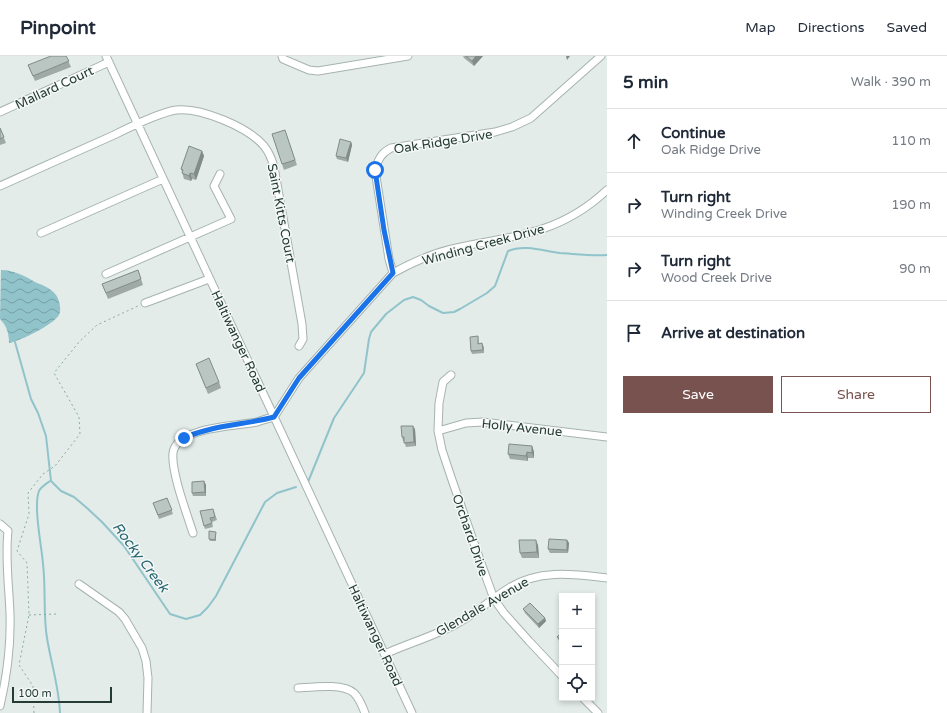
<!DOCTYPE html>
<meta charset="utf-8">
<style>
body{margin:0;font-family:"Varela Round",sans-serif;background:#f2f2f3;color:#1f2937}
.controls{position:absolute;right:12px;bottom:12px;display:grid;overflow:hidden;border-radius:0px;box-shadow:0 2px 6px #0003}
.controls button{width:36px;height:36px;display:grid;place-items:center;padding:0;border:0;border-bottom:1px solid #e0e1e3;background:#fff;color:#1f2937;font:20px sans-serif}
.scale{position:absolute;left:12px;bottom:10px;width:100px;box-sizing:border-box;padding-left:4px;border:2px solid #253b35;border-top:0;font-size:11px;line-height:14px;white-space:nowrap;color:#253b35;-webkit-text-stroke:3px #f4f8f6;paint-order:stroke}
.stop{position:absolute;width:12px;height:12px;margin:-9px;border:3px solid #1a73e8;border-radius:50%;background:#fff}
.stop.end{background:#1a73e8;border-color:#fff;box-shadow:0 1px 4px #0008}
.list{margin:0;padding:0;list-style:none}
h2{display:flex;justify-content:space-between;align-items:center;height:52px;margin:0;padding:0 16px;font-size:17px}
h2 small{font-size:13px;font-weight:400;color:#747a83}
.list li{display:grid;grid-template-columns:26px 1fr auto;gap:12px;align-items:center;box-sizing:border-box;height:64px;padding:0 16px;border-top:1px solid #e0e1e3}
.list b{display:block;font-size:15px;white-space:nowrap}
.list p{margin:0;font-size:13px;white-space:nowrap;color:#747a83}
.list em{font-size:13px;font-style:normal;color:#747a83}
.actions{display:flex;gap:8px;padding:12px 16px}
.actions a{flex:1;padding:9px 0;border:1px solid #78524e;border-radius:0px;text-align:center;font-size:14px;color:#78524e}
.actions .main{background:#78524e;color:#fff}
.icon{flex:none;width:22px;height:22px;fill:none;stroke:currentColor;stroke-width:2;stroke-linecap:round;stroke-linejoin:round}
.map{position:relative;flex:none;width:607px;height:657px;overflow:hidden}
header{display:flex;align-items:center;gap:24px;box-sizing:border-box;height:56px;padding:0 20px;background:#fff;border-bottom:1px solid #e0e1e3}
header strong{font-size:19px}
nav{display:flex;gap:22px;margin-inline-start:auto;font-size:14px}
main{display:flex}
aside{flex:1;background:#fff}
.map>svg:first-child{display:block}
.water{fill:url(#water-waves)}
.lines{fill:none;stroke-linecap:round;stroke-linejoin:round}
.stream{stroke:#91c3cb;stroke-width:2}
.minor-casing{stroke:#a6b3af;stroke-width:9}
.path{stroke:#87aca0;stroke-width:1;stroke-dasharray:2 3;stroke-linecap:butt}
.minor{stroke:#fff;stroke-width:7}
.wall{fill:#9faaa6}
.shaded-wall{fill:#828b87}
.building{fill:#b9c6c1;stroke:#828b87}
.route{stroke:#1a73e8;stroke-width:5}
.labels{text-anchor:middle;stroke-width:3;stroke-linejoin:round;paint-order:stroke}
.street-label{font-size:13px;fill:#253b35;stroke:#f4f8f6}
.water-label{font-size:14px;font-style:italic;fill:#256671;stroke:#f4f8f6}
</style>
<header>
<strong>Pinpoint</strong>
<nav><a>Map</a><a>Directions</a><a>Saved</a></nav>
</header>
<main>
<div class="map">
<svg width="607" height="657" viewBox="0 0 607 657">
<defs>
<pattern id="water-waves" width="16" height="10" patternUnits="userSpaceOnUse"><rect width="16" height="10" fill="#91c3cb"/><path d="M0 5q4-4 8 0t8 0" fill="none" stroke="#76a0a6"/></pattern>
</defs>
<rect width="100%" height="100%" fill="#e3ece8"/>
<path class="water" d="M1 214C13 214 25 220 35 226 42 229 51 232 56 239 59 243 62 254 59 259 53 269 20 285 9 287 9 278 7 270 0 263Z"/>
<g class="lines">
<path class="stream" d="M15 286 31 343 38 357 46 380 51 425
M50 425C46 428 41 431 39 435 33 450 42 492 43 508 46 533 43 558 47 582 51 607 59 631 60 657
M51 425 61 435 74 441 87 452 102 466 124 490 170 558 186 563 200 559 208 551 216 540 265 446 277 437 296 431
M308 426 334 362 364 317 369 283 371 276 386 258 404 244 413 241 421 244 429 250 443 257 454 256 460 253 487 237 495 230 508 195C524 188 544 195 560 197 576 198 592 200 607 199"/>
<g class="minor-casing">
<path id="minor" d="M106 0 412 657
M282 0 283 3 309 14 318 15 408 0
M0 56 109 6
M0 130C38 113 76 96 114 79 130 71 158 57 176 54 200 51 248 71 264 90 269 96 272 104 274 111L302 268 303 283 299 290
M41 177 163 123
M393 217 389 203 375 114C378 104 381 97 391 92L495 76 512 71 531 62 601 0
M106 218 231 163 214 130 220 118
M145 247 209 223
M451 319 443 326 439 347 438 375 442 394 451 421 481 507 494 543 504 557 529 585 562 620
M438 375 466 367 483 366 607 381
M0 468 8 475C5 503 9 530 10 558 11 590 7 620 0 650
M193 477C187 458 171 416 173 397 176 371 237 370 257 366 263 364 269 362 274 361L299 322 393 217C411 207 431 198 452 193 483 185 515 183 545 172 568 164 590 150 607 134
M79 528 119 556 125 563 142 592 146 605 148 622 147 657
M385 598C409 587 435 580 458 567 477 557 491 543 509 532 539 513 573 518 607 522
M298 632C313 631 343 627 354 637 360 643 362 650 365 657
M583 642 598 657"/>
</g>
<path class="path" d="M29 559 56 558
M34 657 33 630 19 609 29 559 27 507 17 495 29 458 28 437 43 418 55 410 80 378 79 361 54 317 79 286 97 269 138 250"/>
<use href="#minor" class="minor"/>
</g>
<path class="wall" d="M66 0 71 11 35 25 28 9Z
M463 0H483L474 10 464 2Z
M0 72 6 87 0 89Z
M285 74 297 109 284 114 272 78Z
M351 86 352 89 348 106 337 103 336 100Z
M202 95 204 100 196 124 192 123 191 125 184 123 181 113Z
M138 214 143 229 108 243 102 228Z
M478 280 479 288 482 287 484 291V297L472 298 471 295Z
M196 308 219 326 221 332 208 338Z
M415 373 416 390 406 391 404 385H403L402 381Z
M532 390 534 396V402H528V405L510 403 508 398Z
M204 425 206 429V440H193L192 437Z
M167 442 173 458 159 463 153 447Z
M213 453 217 464 212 466 213 471 205 473 204 470Z
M216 478V485H210L209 483Z
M567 484 569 487 568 497H550L548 493Z
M538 489 539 502H522L520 497Z
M523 553 545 562 546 565 539 572 525 557Z
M562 576V588L559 585 557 581Z"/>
<path class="shaded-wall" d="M476 0H483L474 10 472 5Z
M566 0H570L567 4Z
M351 86 352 89 348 106 346 102Z
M202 95 204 100 196 124 194 118Z
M190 117 192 123 191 125 189 120Z
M413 370 415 373 416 390 414 386Z
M532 390 534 396V402L532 397Z
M527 396 528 402V405L526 400Z
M204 425 206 429V440L205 436Z
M536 484 538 489 539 502 537 496Z
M567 484 569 487 568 497 567 494Z
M545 562 546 565 539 572 538 568Z"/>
<path class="building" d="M51 0H66L69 5 33 20 28 9Z
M466 0H476L472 5Z
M0 72 4 81 0 83Z
M285 74 295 104 282 108 272 78Z
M340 83 351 86 346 102 336 100Z
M189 90 202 95 194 118 190 117 189 120 182 117 183 114 181 113Z
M138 214 141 223 106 237 102 228Z
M478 280V288L482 287 483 294 471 295 470 281Z
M209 302 219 326 206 332 196 308Z
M401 370H413L414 386 404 387V381H402Z
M509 388 532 390V397L527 396 526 400 508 398Z
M204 425 205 436 192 437V426Z
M167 442 172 454 158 459 153 447Z
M213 453 215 461 210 462 212 467 204 470 200 455Z
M209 475 216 476 215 484 209 483Z
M549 483 567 484V494L548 493Z
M519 484H536L537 496 520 497Z
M530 547 545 562 538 568 523 553Z
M562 576V585L557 581Z"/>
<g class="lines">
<path class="route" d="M184 382C213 369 244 369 274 361L299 322 393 217 384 174 375 114"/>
</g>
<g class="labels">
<g class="street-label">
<text transform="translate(54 31) rotate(-25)" y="5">Mallard Court</text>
<text transform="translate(443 85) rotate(-9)" y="5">Oak Ridge Drive</text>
<text transform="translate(282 157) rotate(79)" y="5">Saint Kitts Court</text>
<text transform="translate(483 188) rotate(-15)" y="5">Winding Creek Drive</text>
<text transform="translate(239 285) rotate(65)" y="5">Haltiwanger Road</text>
<text transform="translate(522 371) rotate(6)" y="5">Holly Avenue</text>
<text transform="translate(471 479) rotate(71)" y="5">Orchard Drive</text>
<text transform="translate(482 550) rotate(-30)" y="5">Glendale Avenue</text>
<text transform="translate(376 579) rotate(65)" y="5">Haltiwanger Road</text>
</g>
<g class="water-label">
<text transform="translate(141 501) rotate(53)" y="5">Rocky Creek</text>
</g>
</g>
</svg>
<div class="controls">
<button>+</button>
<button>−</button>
<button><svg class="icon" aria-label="locate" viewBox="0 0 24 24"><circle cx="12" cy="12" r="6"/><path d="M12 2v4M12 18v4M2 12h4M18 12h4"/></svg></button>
</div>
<div class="scale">100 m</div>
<div class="stop" style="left:375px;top:114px"></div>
<div class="stop end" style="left:184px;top:382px"></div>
</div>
<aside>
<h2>5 min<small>Walk · 390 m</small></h2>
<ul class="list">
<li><svg class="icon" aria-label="ahead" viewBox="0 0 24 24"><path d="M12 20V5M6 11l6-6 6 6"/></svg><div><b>Continue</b><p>Oak Ridge Drive</p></div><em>110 m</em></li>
<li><svg class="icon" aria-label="right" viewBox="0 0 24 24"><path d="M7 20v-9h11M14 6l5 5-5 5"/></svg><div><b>Turn right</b><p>Winding Creek Drive</p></div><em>190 m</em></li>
<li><svg class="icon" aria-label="right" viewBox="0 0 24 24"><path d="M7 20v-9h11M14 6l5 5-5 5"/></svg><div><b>Turn right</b><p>Wood Creek Drive</p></div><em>90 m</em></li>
<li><svg class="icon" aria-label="arrive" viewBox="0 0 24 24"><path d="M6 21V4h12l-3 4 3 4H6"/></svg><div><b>Arrive at destination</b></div></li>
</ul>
<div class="actions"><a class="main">Save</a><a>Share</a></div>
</aside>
</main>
